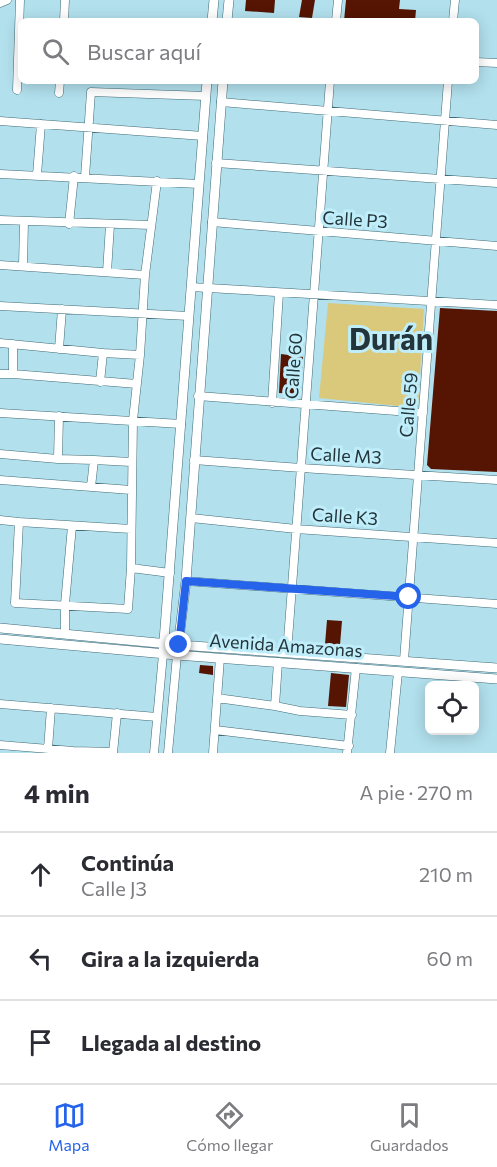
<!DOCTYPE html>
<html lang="es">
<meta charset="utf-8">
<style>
body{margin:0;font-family:Commissioner,sans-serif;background:#f2f2f3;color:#2b2b33}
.controls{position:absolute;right:18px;bottom:18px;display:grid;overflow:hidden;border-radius:9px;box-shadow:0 3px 15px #0003}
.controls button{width:54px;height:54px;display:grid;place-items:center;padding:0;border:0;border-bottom:2px solid #e1e1e2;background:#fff;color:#2b2b33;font:30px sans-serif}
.stop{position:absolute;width:18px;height:18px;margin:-14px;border:4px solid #2563eb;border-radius:50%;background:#fff}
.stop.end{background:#2563eb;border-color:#fff;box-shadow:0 2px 6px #0008}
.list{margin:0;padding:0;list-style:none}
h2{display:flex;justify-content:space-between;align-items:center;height:78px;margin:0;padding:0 24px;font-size:26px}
h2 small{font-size:20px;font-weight:400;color:#7c7c81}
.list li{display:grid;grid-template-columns:39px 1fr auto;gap:18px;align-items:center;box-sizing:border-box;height:84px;padding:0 24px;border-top:2px solid #e1e1e2}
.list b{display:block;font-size:22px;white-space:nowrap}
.list p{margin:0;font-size:20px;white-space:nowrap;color:#7c7c81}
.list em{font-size:20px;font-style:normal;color:#7c7c81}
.icon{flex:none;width:33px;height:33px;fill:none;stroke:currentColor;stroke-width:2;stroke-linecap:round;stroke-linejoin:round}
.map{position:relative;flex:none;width:497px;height:753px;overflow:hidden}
.search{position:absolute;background:#fff;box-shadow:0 3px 15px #0003;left:18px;right:18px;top:18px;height:66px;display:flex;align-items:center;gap:15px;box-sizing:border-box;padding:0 21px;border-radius:9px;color:#7c7c81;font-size:22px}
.sheet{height:330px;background:#fff}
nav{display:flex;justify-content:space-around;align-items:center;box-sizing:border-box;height:84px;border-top:2px solid #e1e1e2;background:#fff;font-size:16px;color:#7c7c81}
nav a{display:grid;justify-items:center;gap:3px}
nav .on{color:#2563eb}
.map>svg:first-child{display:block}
.green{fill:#dac97b}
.building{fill:#551502}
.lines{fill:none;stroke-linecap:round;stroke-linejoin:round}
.minor-casing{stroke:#406b76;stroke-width:9}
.tertiary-casing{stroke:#406b76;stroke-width:10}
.minor{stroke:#fff;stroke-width:8}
.tertiary{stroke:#fff;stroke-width:9}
.route{stroke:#2563eb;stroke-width:8}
.labels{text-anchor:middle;stroke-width:6;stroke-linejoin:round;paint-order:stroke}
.street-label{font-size:18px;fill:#23353a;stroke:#bfedfa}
.town-label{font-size:30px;font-weight:bold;fill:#23353a;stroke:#bfedfa}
</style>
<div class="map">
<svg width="497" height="753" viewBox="0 0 497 753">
<rect width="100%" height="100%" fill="#b2e0ed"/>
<path class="green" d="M328 303 424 309 418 408 319 398Z"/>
<path class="building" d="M246 0H275L274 13 245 11Z
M302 0H315L312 18 299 17Z
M346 0H400L399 9 416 10 415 21H344Z
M440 308 497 311V472L431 469 427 465Z
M281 354 303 357 300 394 279 393Z
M327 620 342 621 340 645 325 644Z
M200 665 213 666V675L199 673Z
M331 673 349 675 346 707 328 706Z"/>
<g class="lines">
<g class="minor-casing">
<path id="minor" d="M0 3 7 0
M64 21 65 0
M336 21 338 0
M453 21 455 0
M476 62 497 63
M17 90 20 0
M59 93 60 81
M221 102 497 125
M0 121 203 136
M216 163 497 183
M0 174 199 184
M37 175 41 124
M85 177 91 92 206 96
M0 220 151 225
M212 222 497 246
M69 224 74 176
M0 265 145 275
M23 266 24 222
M107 272 110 225
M191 287 497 305
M0 306 188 316
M0 343 103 353 100 382
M13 344V374L137 384
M59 349 62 309
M103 353 140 355
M0 374H13
M198 396 423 413
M272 403 279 293
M0 413 181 424
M59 416 58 459 94 460
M0 454 58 459
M194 460 301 468 497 480
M0 480 131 490
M91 487 94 460 131 462
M191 518 296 529 497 543
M0 520 19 522
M131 529 19 522 15 603 128 609 131 568 133 420 140 355 145 275 157 181
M131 568 170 573
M186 581 497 604
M65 634V604L72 526
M287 653 330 81
M404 660 448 81
M217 698 275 706 278 662
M0 704 157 717
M275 706 300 711 352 715
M215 730 349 746
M0 745 73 751 113 752
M48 749 51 708
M113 753 117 713
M154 753 163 654
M168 753 177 655
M213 753 220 658
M347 753 356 668
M390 753 398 672"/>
</g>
<g class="tertiary-casing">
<path id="tertiary" d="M212 21 214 0
M227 21 229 0
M0 628 179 645 497 668
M0 639 177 655 497 679
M163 654 207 81
M177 655 186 581 223 81"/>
</g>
<use href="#minor" class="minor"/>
<use href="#tertiary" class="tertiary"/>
</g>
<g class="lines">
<path class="route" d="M179 645 186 581 409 597"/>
</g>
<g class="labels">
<g class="street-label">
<text transform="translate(355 220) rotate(4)" y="6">Calle P3</text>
<text transform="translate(294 366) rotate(-86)" y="6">Calle 60</text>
<text transform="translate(409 405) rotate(-85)" y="6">Calle 59</text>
<text transform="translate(346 456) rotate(3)" y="6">Calle M3</text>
<text transform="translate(345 517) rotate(4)" y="6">Calle K3</text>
<text transform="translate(286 646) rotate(4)" y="6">Avenida Amazonas</text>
</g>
<g class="town-label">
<text x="391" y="350">Durán</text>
</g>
</g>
</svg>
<div class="controls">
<button><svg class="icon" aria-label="locate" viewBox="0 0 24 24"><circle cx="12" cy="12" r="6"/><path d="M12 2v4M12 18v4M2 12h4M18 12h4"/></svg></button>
</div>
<div class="stop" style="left:409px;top:597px"></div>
<div class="stop end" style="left:179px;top:645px"></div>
<div class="search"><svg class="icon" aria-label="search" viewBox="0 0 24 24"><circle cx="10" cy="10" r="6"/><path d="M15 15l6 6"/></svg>Buscar aquí</div>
</div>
<section class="sheet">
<h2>4 min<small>A pie · 270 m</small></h2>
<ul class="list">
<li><svg class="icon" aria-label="ahead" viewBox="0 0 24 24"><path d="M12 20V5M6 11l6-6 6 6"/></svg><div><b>Continúa</b><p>Calle J3</p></div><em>210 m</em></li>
<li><svg class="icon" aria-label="left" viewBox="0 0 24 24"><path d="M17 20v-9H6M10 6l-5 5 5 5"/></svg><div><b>Gira a la izquierda</b></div><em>60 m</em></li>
<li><svg class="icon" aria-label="arrive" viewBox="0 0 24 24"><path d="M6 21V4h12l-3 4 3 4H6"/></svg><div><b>Llegada al destino</b></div></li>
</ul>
</section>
<nav>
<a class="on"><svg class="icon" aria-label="map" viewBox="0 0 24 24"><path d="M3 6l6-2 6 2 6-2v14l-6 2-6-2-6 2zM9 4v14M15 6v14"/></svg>Mapa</a>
<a><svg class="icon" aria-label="directions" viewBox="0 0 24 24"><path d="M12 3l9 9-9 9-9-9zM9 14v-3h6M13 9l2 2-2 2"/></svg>Cómo llegar</a>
<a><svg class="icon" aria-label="saved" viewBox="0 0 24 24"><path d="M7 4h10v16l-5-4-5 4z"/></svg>Guardados</a>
</nav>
